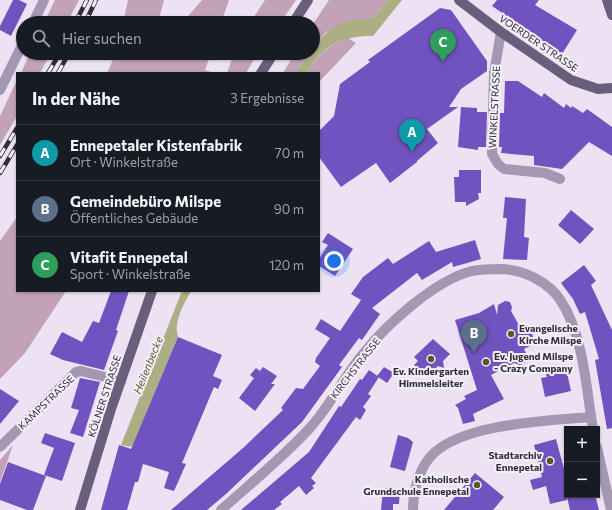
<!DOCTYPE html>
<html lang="de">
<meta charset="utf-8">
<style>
body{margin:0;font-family:Commissioner,sans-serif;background:#242831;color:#f1f3f6}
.controls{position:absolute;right:12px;bottom:12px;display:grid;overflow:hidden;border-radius:0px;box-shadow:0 1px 3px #0004}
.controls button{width:36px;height:36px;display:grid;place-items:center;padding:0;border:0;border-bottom:1px solid #363941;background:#171b24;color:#f1f3f6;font:20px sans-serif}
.you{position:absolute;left:334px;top:261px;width:14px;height:14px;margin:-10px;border:3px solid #fff;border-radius:50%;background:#1a73e8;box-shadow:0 0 0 6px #1a73e833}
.badge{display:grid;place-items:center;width:26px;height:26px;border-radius:50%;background:#d93025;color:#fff;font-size:13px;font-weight:700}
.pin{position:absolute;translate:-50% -33px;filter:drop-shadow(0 1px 2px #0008)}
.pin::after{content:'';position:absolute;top:21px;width:14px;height:12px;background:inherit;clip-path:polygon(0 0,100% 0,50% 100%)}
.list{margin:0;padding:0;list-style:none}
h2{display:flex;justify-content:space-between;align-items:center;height:52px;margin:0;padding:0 16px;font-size:17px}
h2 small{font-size:13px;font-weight:400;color:#9ea1a6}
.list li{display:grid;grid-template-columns:26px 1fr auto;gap:12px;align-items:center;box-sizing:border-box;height:56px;padding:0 16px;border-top:1px solid #363941}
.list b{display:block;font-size:15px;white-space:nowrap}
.list p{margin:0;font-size:13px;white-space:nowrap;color:#9ea1a6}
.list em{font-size:13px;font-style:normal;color:#9ea1a6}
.icon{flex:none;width:22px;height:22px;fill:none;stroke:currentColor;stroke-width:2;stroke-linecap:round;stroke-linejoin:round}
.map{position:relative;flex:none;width:612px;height:510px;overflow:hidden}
.search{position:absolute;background:#171b24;box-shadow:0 1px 3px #0004;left:16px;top:16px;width:304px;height:44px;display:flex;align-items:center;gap:10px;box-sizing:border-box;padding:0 14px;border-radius:22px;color:#9ea1a6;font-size:15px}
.panel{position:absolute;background:#171b24;box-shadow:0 1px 3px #0004;left:16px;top:72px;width:304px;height:220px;border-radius:0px}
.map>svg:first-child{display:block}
.green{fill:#c2a2b6}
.water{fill:#abaf82}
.building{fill:#7153c0}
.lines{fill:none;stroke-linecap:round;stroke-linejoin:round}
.minor{stroke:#a397b1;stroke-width:10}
.major{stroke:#695e7b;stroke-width:10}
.rail-casing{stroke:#312c3a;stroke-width:4.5}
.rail{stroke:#f5effa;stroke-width:3;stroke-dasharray:9;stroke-linecap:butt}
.poi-dot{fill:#545a23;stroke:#f5effa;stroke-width:1.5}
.labels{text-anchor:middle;stroke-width:4;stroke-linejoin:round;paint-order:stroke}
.street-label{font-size:10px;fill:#312c3a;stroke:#f5effa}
.poi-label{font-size:10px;font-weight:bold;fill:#312c3a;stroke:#f5effa;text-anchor:start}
.water-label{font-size:11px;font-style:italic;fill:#545a23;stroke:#f5effa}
</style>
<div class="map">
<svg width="612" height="510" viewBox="0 0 612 510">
<rect width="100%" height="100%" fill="#ece2f3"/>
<path class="green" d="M55 0H79L67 23H44Z
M128 0H164L158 23H123Z
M202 0H229L221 23H182Z
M265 0H296L280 23H250Z
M329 0H388L375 17 352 21 326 32 313 48V24Z
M348 38 356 43 319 82V73H305C317 56 329 45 348 38Z
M30 53H51L40 73H21Z
M116 53H151V57L155 53H211L205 70 214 73H107Z
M234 53H258L246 73H227Z
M295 53H309L295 73H283Z
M17 80V116L0 145V116Z
M17 217V291H66L25 353 0 379V241Z
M13 445 0 482V460Z"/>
<path class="water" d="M388 0H402L373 36C340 36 324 46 305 73H295L309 53H313C313 47 316 44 320 40 334 21 354 20 375 17Z
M182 291H191C184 304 173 322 178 337L133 445 130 447 121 445Z"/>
<path class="building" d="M13 0H19L27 4 11 36 0 30V26Z
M497 0H539L535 5 577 30 562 54 492 6Z
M440 8 451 10 487 61V71L461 89 449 107H458L427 129 438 143 417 161V162L390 183 376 163 341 187 319 157V131L334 116 340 84 370 62 368 60Z
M505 81H518L542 97 544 93 564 108 566 104 571 108 572 106 583 113 587 109 612 127V156L589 142 562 169 534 165V156L501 153 502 147H499L500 113H504Z
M461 107 477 108V112H487L486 147H478V150L458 147Z
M459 170H481V193H478L479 199 466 206V202H455L454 177H459Z
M505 197 526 199 524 237 529 238 527 260 503 259 507 218H503Z
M571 210 594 229 580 244 558 225Z
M328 233 353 249 335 276 319 266V259L328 245 322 242Z
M475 240 481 259 453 267 452 262 422 280 417 273 372 308 380 314 362 340 359 338 339 365 342 367 302 422 226 494 207 510H171L243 448 283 410 281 408 296 388 303 389 320 366 315 362 316 358 330 338 315 329 321 319 340 331 361 300 351 294 363 277 388 258 393 264 429 241 436 252Z
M584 265 596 281 591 285 612 330V428L607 429 595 360 599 359 585 312 580 314 573 299 561 283Z
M111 291H129L116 330 118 331 104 370 63 360 50 354 62 332 82 342 93 321 99 323Z
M505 301 510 302 512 307 511 311 520 327 530 331 533 336 530 346 524 349 527 355 526 362 520 365 514 363 491 375 504 399 473 414 475 421 463 424 458 408 455 405 466 399 464 396 477 390 455 320 479 313 494 304 497 315 498 305Z
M178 337 222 355 213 376 222 380 218 389 214 387 182 463 186 464 174 491 164 488 169 472 143 464 138 482H135L127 510H101L119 445 131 449Z
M433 339 450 354 443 361 444 368 438 366 432 372 429 371 424 375 414 365 418 361 414 357Z
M263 367 277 376 271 384H275L255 411 239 398 254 378 250 375 256 368 260 371Z
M384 367 394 373 387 383 377 376Z
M566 368 571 391 545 397 541 378 547 377 545 372Z
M369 370 379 377 368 394 371 396 363 407 366 410 360 420 356 417 311 478 316 483 312 486 314 488 306 495 299 486 280 502 282 504 274 510H241L309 452 339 406 341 407 360 379 362 380Z
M80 378 100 382 83 437 70 433 79 410 71 408Z
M0 389 19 401 0 424Z
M45 433 75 443 62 481 44 475 54 448 41 443Z
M398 435 408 438 413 442 405 471 390 467Z
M556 439 567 480V495H595L599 510H570L567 497V500L550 504 546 486 533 490 530 480 542 477 534 445Z
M8 462 46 476 33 510H27L0 500V484Z
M475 473 504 497 493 510H444Z
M383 488 400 489 399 504H393V510H381Z"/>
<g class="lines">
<path class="minor" d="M33 23 44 0
M501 32 494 73 492 154 498 164 504 169 545 173 560 179
M0 90 23 43
M0 447 76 372 81 371 121 381
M597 447 611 510
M221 510C250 484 281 459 308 430 329 408 343 378 363 354 386 325 435 280 472 271 482 269 492 269 502 269 524 270 549 282 561 301 584 337 586 388 593 429
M413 510C413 490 420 465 435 452 469 423 548 421 591 417"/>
<path class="major" d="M459 0 501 32 571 80 598 89 612 88
M607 0 612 15
M293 23 308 0
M261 73 274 53
M80 510 111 409 152 291"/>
<g class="rail-casing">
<path id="rail" d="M75 23 87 0
M85 23 96 0
M48 73 60 53
M58 73 69 53
M0 156 17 128
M0 173 17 145"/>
</g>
<use href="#rail" class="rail"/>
</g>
<g class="poi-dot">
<circle cx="511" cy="334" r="4"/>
<circle cx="431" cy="359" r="4"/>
<circle cx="486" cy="362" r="4"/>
<circle cx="550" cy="461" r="4"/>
<circle cx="477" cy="485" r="4"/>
</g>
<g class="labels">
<g class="street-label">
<text transform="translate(539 43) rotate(34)" y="4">VOERDER STRASSE</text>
<text transform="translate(494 107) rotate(-87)" y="4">WINKELSTRASSE</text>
<text transform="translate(355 368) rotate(-52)" y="4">KIRCHSTRASSE</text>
<text transform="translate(104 396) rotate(-72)" y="4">KÖLNER STRASSE</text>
<text transform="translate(46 402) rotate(-44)" y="4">KAMPSTRASSE</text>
</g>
<g class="poi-label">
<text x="519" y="332">Evangelische<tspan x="519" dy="12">Kirche Milspe</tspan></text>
<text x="494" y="360">Ev. Jugend Milspe<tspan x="494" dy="12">- Crazy Company</tspan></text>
<text x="431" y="375" text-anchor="middle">Ev. Kindergarten<tspan x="431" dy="12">Himmelsleiter</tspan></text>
<text x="542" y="459" text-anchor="end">Stadtarchiv<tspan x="542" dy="12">Ennepetal</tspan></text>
<text x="469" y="483" text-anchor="end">Katholische<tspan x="469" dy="12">Grundschule Ennepetal</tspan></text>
</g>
<g class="water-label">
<text transform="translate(148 365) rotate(-68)" y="4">Heilenbecke</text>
</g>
</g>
</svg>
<div class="controls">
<button>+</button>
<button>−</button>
</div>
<div class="you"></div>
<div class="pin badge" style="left:412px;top:152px;background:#0f9aa8">A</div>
<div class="pin badge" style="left:474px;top:353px;background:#5c6f8a">B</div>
<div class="pin badge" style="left:443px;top:62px;background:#2e9e5b">C</div>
<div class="search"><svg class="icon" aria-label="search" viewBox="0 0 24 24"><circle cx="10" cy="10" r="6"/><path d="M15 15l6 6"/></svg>Hier suchen</div>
<section class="panel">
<h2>In der Nähe<small>3 Ergebnisse</small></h2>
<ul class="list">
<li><span class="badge" style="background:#0f9aa8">A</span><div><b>Ennepetaler Kistenfabrik</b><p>Ort · Winkelstraße</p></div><em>70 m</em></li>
<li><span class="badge" style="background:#5c6f8a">B</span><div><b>Gemeindebüro Milspe</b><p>Öffentliches Gebäude</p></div><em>90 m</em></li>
<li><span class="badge" style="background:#2e9e5b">C</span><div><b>Vitafit Ennepetal</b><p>Sport · Winkelstraße</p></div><em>120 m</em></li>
</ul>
</section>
</div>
